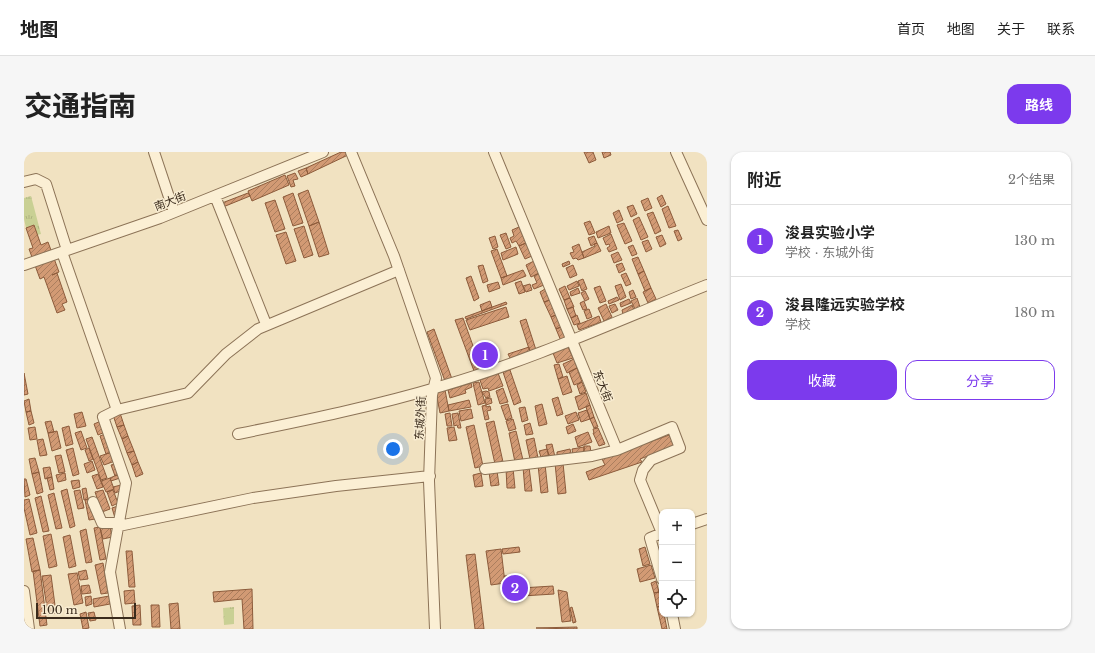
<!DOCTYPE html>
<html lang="zh">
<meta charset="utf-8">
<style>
body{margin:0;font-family:"Libre Baskerville","Noto Sans SC",serif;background:#f6f6f6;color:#222}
.controls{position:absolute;right:12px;bottom:12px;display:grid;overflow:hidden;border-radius:8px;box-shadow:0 1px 3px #0004}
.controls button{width:36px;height:36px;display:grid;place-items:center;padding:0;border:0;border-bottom:1px solid #e0e0e0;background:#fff;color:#222;font:20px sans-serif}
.scale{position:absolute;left:12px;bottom:10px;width:100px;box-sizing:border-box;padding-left:4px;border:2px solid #3a2b1c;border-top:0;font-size:11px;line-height:14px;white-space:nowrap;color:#3a2b1c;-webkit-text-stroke:3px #f8ecd1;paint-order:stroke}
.you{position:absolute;left:369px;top:297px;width:14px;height:14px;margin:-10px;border:3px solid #fff;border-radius:50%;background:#1a73e8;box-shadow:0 0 0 6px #1a73e833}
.badge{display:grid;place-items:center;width:26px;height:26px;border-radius:50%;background:#7c3aed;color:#fff;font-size:13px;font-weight:700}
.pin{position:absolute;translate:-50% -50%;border:2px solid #fff;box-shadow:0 1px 4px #0006}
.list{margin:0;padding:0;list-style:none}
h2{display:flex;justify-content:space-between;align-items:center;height:52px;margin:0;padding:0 16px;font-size:17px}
h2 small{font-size:13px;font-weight:400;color:#767676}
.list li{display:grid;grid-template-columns:26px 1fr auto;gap:12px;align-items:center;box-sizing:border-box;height:72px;padding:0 16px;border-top:1px solid #e0e0e0}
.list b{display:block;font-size:15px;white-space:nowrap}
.list p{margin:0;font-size:13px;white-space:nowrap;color:#767676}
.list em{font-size:13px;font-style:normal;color:#767676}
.actions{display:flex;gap:8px;padding:12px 16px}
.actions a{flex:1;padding:9px 0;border:1px solid #7c3aed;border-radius:12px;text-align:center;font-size:14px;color:#7c3aed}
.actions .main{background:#7c3aed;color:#fff}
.icon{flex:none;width:22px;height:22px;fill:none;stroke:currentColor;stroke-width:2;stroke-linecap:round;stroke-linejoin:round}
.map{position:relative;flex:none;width:683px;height:477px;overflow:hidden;border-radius:12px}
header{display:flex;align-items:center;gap:24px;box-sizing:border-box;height:56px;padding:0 20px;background:#fff;border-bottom:1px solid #e0e0e0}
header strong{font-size:19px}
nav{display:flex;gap:22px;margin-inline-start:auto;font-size:14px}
.intro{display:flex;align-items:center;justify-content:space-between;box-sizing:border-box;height:96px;padding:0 24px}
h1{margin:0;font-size:28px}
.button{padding:10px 18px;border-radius:12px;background:#7c3aed;color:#fff;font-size:14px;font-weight:700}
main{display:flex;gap:24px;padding:0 24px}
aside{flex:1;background:#fff;border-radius:12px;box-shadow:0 1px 3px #0004}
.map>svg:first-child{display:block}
.grass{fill:url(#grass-tufts)}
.building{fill:url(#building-hatch);stroke:#8c5b3b}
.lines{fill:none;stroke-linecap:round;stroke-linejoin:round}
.minor-casing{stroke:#8c7357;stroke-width:12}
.minor{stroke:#fbefd4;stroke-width:10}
.labels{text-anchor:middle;stroke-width:3;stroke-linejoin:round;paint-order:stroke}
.street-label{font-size:11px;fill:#3a2b1c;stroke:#f8ecd1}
</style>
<header>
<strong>地图</strong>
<nav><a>首页</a><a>地图</a><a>关于</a><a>联系</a></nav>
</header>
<div class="intro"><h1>交通指南</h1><a class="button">路线</a></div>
<main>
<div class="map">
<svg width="683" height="477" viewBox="0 0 683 477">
<defs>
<pattern id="grass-tufts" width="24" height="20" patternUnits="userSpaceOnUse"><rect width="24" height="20" fill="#c9d094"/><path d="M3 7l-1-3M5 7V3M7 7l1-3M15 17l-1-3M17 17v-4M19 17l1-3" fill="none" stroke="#adb37f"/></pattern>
<pattern id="building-hatch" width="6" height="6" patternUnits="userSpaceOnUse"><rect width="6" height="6" fill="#d29a74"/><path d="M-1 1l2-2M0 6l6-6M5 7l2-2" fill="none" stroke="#ab7e5e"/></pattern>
</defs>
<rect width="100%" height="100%" fill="#f1e2c1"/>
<path class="grass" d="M7 44 17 82 13 83 10 73 2 76 0 67V46Z
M210 455V472L200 473 199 456Z"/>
<path class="building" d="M317 0H323L324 3 284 22 282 16Z
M560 0H569L572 8 565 11Z
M578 0H586L587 3 580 6Z
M282 16 284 22 277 25 274 19Z
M271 21 274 27 269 28 271 34 267 35 263 24Z
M261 23 265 33 228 49 224 39Z
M284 38 295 70 285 74 274 42Z
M224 41 226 44 199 55 198 51Z
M269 41 279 71 269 74 259 45Z
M638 43 642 52 637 55 633 46Z
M624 46 628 56 621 59 617 49Z
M251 48 261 77 251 80 241 51Z
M609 53 613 62 607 65 603 55Z
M644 54 652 74 645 76 638 57Z
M595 58 599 68 593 71 589 61Z
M629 60 637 79 631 82 623 62Z
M615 65 624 85 617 88 609 68Z
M566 69 571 81 565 83 560 71Z
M295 70 305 102 295 105 285 74Z
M600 71 608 89 601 92 593 73Z
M10 73 17 93 24 90 35 120 28 123 33 121 43 150 38 152 41 158 33 161 20 125 16 127 5 97 9 96 2 76Z
M280 74 289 103 280 106 270 77Z
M585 74 587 81 574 86 572 80Z
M495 75 502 91 495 94 492 89 488 91 486 86 490 84 488 78Z
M654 78 658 87 654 89 650 79Z
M262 80 272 109 262 112 252 83Z
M482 81 487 95 482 97 476 83Z
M587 82 593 97 585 100 583 96 586 94 585 92 582 93 579 86Z
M638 83 642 92 636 95 632 85Z
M471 84 474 95 469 97 465 86Z
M570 84 573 91 567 94 564 86Z
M624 88 628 97 622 100 618 90Z
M502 91 508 104 501 107 495 94Z
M573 91 577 99 560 106 558 100 571 94 570 92Z
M555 92 560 106 554 108 552 106 549 107 546 101 550 100 548 95Z
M609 93 613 102 608 104 604 95Z
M492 95 494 102 479 108 477 101Z
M473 97 483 124 477 126 467 99Z
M594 100 598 108 590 111 587 103Z
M614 105 620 119 614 122 608 107Z
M510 109 515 121 507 125 502 113Z
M545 109 546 112 539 115 538 112Z
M598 111 601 118 595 121 592 113Z
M459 113 464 129 459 131 454 114Z
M549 113 553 123 546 126 542 116Z
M499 118 502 124 479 133 477 126Z
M620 119 627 136 621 139 614 122Z
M515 121 520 133 510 137 508 133 513 131 510 124Z
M602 121 607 132 602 134 597 123Z
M447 124 455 146 450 149 442 126Z
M559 127 563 137 558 139 554 129Z
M497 129 501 140 495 142 491 131Z
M553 129 555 134 545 138 543 134Z
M474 130 476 136 465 140 463 133Z
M506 132 508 138 502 140 499 134Z
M597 132 602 145 596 148 591 134Z
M541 134 546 146 540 148 535 137Z
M576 134 582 149 576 151 570 136Z
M554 136 556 141 547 144 546 140Z
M627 136 632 147 624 151 619 140Z
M521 137 526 148 520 150 516 140Z
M609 138 612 145 607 147 605 140Z
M561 139 565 147 561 149 557 141Z
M593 145 595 148 585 152 584 149Z
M546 146 550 155 543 157 540 148Z
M613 146 616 155 611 157 607 149Z
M605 147 607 151 597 155 596 151Z
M526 148 532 163 527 165 520 150Z
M466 149 468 155 458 159 456 153Z
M560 149 563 157 559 158 556 151Z
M482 150 483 152 442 167 441 165Z
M582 152 588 165 580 169 574 156Z
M591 152 594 158 588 161 585 154Z
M608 153 610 158 599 162 598 158Z
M482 155 485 165 446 178 442 168Z
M549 155 552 164 547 166 543 157Z
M565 157 568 165 563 167 560 159Z
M532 163 537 175 532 177 527 165Z
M553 163 556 171 550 173 547 166Z
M575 164 577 170 555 178 553 173Z
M439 166 457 216 450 219 431 168Z
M502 167 512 198 506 200 496 169Z
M537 175 542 187 537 189 532 177Z
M410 177 428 227 421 229 403 180Z
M505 195 506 200 486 206 484 202Z
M544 195 549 206 533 211 529 201Z
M467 207 469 212 457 216 456 211Z
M550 207 553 216 543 221 539 212Z
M535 212 539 225 534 227 530 213Z
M553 216 558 230 550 233 545 220Z
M486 218 497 250 490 253 479 220Z
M0 221 4 242 0 243Z
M474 221 479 234 465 239 464 236 459 237 456 228Z
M543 224 548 240 539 243 534 227Z
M455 230 461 251 454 253 449 231Z
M558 230 562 240 556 242 553 233Z
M447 231 448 235 441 238 442 241 426 246 424 238Z
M479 236 484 250 476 252 472 239Z
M421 238 425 259 416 261 412 240Z
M462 239 465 240 466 245 462 246 458 240Z
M562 241 566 253 555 258 551 245Z
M534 245 539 262 533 264 528 247Z
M467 246 468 251 462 253 461 247Z
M5 247 7 259 2 260 0 249Z
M445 248 447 255 425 259 424 253Z
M484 252 488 266 482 268 477 254Z
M518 252 523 272 515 274 511 254Z
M462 253V255L466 254 467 258 463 259 465 267 461 268 458 254Z
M566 253 570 265 566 267 562 255Z
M501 255 504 268 498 270 495 256Z
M447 257 449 266 437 269 435 259Z
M563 258 566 267 557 270 554 261Z
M7 259 10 271 5 273 2 260Z
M58 260 62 274 53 276 50 262Z
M552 260 555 268 544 272 541 264Z
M96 261 100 273 93 275 89 263Z
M426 261 428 274H423L421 262Z
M434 261 437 276H434L433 273 430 274 428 262Z
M570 265 574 275 570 276 566 267Z
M489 267 492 277 485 279 482 269Z
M27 269 30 280 24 281 21 270Z
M77 269 81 280 74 283 70 272Z
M470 269 479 310 471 312 462 271Z
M506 271 509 282 502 283 500 273Z
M549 272 552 279 544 282 542 275Z
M100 273 104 284 98 287 93 275Z
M450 273 459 314 451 316 442 275Z
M45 274 49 292 42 294 38 276Z
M11 275 13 287 6 288 4 276Z
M430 275 433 288 425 289 423 276Z
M574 276 581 292 575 294 569 281H570L569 277Z
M33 279 37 296 28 299 24 281Z
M57 279 63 296 57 298 51 281Z
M492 279 499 308 491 310 485 281Z
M564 280 568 290 554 295 551 285Z
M81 282 88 300 82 302 76 284Z
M648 282 652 293 616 307 618 310 565 328 562 320 581 313 578 307Z
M104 284 110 299 103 301 98 287Z
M68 285 83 326 77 328 62 287Z
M510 286 514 306 506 307 502 288Z
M19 287 23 303 16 304 13 288Z
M528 292 531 305 525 306 522 293Z
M560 294H566L567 300 560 301Z
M560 295V301L549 303 548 297Z
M49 296 55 322 49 324 42 298Z
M65 296 69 307 65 309 61 298Z
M523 297 525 303 517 305 515 299Z
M546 297 547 301 533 304V300Z
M110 299 114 310 108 313 103 301Z
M88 300 91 309 80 313 76 304Z
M37 303 41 320 35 321 31 304Z
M11 306 15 320 8 322 5 307Z
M68 309 71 318 63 321 60 312Z
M114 310 119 322 112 325 108 313Z
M531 311H539L542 341 534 342Z
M91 312 95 322 91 324 87 313Z
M521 312 524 340 517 341 514 313Z
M26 315 28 325 21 327 19 316Z
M499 315H505L508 339H501Z
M489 316 491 336H483L482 317Z
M473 319 475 333 467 334 465 320Z
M15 320 19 340 13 342 8 322Z
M41 321 42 328 34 330 32 323Z
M457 321 459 334 451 335 449 323Z
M74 322 79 335 73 337 68 324Z
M95 322 96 326 87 329 86 326Z
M28 325 30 337 26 338 23 326Z
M86 326 90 337 82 340 77 329Z
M0 327H2L6 343 1 345Z
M55 328 56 335 49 337 47 329Z
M97 333 99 338 91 341 89 335Z
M62 336 64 347 60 348 58 337Z
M43 337 51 374 46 376 37 339Z
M56 338 60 356 54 357 50 339Z
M79 338 86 357 78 360 71 340Z
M89 338 94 351 88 354 83 340Z
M30 341 38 376 32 377 24 343Z
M17 344 25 379 19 380 11 346Z
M5 347 13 381 6 383 0 356V348Z
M66 347 71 367 65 368 61 348Z
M94 354 91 366 88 356Z
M86 374 88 385 79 387 76 376Z
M76 375 82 407 76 408 70 376Z
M62 377 68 410 62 411 56 379Z
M27 382 33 414 25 416 19 384Z
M46 383 52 414 45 416 39 385Z
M9 386 16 418 8 420 2 387Z
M495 395 496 400 479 402 478 397Z
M621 395 626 412 619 414 615 397Z
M477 397 481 431 467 433 462 399Z
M102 399H108L111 435H105Z
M451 402 460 477H451L442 403Z
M79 411 84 441 77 442 71 413Z
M627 413 631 426 616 430 613 417Z
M16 418 23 473 16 474 9 419Z
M62 418 64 427 56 428 54 420Z
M53 421 59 451 50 453 44 422Z
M27 423 32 461 24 462 18 424Z
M492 423 493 429 481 431 480 424Z
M632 429 635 440 630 441 627 431Z
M65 433 67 441 58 442 57 434Z
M529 434 530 442 498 444 497 436Z
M228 437 229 477H220L218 447 190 450 189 440Z
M110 438 111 451 101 452 100 439Z
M534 438 543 440 547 469 538 470Z
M635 440 638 454 633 455 630 441Z
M67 444 68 452 62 454 61 445Z
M85 444 86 452 70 455 69 447Z
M154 451 156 477H147L145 452Z
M116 453 117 473H109L108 454Z
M127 453H135L136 475H128Z
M638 454V462H640L643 477H638L633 455Z
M548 455 552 470 549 471 546 456Z
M62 460 65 476 59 477 56 462Z
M70 460 72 468 66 469 64 461Z
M553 475V477L512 476Z"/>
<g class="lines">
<g class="minor-casing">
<path id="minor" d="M130 0 150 60
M327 0 370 104 412 226 408 243 405 329 411 477
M470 0 593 298 648 275 656 296 627 308 619 318 616 328 638 381
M652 0 683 68
M0 30 12 27 22 32 43 98
M191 44 242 172
M38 100 93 258 79 265 102 331 86 420 96 477
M0 113 136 66 299 0
M93 258 164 241 202 202 234 177 375 118
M214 282C283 268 351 254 418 234 508 208 595 168 683 133
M461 317 568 304 593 298
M69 350 78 371H96
M668 372 683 367
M95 374 229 346 312 334 406 324
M638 381 626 386 638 427
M0 439 5 477
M648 462 651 477"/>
</g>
<use href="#minor" class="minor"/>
</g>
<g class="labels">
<g class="street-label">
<text transform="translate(146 49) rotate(-21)" y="4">南大街</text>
<text transform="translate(579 234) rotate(68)" y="4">东大街</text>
<text transform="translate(396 266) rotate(-87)" y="4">东城外街</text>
</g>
</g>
</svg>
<div class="controls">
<button>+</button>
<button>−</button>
<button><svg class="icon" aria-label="locate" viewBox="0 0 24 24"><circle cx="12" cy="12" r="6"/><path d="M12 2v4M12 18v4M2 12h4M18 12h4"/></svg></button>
</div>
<div class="scale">100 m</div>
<div class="you"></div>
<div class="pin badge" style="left:461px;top:203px">1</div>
<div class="pin badge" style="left:491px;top:436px">2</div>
</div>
<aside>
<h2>附近<small>2个结果</small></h2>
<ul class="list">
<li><span class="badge">1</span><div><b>浚县实验小学</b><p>学校 · 东城外街</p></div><em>130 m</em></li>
<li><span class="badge">2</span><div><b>浚县隆远实验学校</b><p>学校</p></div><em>180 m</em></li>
</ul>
<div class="actions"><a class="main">收藏</a><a>分享</a></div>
</aside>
</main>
